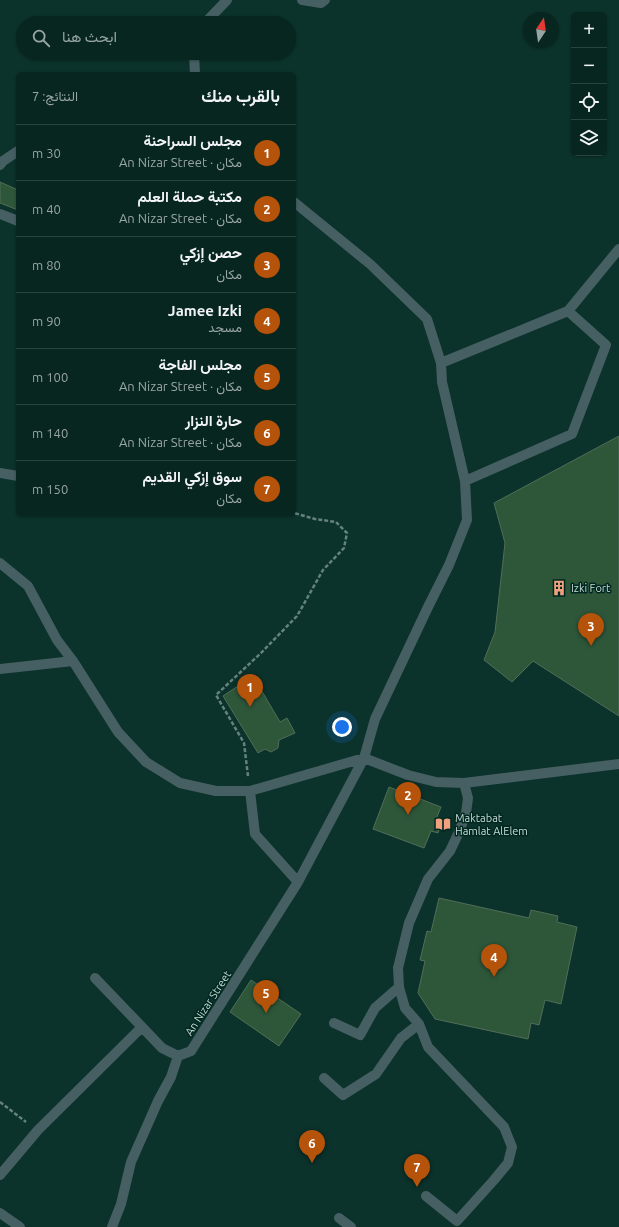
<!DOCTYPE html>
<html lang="ar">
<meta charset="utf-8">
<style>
body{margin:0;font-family:Ubuntu,Vazirmatn,sans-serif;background:#112e29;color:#f1f3f6;direction:rtl}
.controls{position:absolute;right:12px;top:12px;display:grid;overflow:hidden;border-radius:6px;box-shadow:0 1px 3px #0004}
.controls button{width:36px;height:36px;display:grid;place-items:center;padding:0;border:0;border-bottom:1px solid #29433e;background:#082620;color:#f1f3f6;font:20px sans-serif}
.compass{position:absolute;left:523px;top:12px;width:36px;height:36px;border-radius:50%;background:#082620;box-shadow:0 1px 3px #0004;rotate:13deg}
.you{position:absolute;left:342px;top:727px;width:14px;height:14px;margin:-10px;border:3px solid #fff;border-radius:50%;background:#1a73e8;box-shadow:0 0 0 6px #1a73e833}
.badge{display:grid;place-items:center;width:26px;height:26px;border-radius:50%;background:#b45309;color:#fff;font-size:13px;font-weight:700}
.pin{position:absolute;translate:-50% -33px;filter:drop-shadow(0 1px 2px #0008)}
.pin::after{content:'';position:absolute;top:21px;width:14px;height:12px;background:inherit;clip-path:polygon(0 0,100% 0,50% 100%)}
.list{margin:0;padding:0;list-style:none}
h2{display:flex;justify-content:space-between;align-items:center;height:52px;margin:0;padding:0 16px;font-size:17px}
h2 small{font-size:13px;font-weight:400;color:#98a5a5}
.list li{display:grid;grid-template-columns:26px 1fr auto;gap:12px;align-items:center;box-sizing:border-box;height:56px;padding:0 16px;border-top:1px solid #29433e}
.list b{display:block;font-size:15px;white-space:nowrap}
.list p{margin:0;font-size:13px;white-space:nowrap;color:#98a5a5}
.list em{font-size:13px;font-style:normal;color:#98a5a5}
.icon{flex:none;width:22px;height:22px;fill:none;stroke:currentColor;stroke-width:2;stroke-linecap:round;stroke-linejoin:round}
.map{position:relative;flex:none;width:619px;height:1227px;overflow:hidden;direction:ltr}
.search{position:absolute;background:#082620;box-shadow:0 1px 3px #0004;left:16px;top:16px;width:280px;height:44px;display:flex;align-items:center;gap:10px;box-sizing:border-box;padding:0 14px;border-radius:22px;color:#98a5a5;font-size:15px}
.panel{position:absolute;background:#082620;box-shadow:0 1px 3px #0004;left:16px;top:72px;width:280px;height:444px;border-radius:6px;direction:rtl}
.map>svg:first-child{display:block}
.building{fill:#2e573a;stroke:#526d58}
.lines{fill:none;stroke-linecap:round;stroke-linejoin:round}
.path{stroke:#65827c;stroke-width:2.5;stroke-dasharray:4 2;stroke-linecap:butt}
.street{stroke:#465f62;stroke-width:10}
.labels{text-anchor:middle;stroke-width:3;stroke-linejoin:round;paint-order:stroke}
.poi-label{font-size:11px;fill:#c7dbd6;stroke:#002821;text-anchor:start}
.street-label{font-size:11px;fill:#c7dbd6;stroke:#002821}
</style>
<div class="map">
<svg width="619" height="1227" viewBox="0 0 619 1227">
<rect width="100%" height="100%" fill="#0b322b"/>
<path class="building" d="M0 182 18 190V210L0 203Z
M619 436V716L533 661 512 682 484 660 495 632 505 543 494 503Z
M253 676 280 722 287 718 295 733 279 740 278 748 271 752 265 749 258 753 223 696Z
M389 787 441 807 435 822 441 824 438 833 431 831 424 848 373 829Z
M439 898 529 918 531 910 558 916 557 922 577 927 561 1004 545 1000 539 1025 531 1023 528 1039 435 1019 418 993 425 961 420 960 427 931 431 932Z
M251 980 301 1014 279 1046 230 1012Z"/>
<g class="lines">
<path class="path" d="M248 776 244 743 216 695 261 653 297 616 323 570 344 548 347 533 336 522 315 519 294 513
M0 1102 26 1122"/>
<path class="street" d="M302 0 321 3 325 0
M205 23 227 0
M194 53 195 74
M0 165 3 161 18 151
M0 214 18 221
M441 363 568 311
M0 473 18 476
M465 481 572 434 606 345 568 311 619 249
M0 563 28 586 57 640 73 661 118 732 146 762 180 783 216 791H250L364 758 408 775 436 782 464 783 619 764
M0 669 73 661
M250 791 255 834 298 882
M95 978 142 1027
M334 1023 360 1035 375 1008 399 987
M324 1078 343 1095 376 1074 401 1038 419 1024
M0 1175 38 1130 142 1027 162 1048 178 1056 191 1051 298 882 364 758 375 719 428 607 449 565 467 520 465 481 442 382 441 363 427 319 370 264 294 202
M426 1196 457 1221 494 1180 508 1163 512 1147 504 1127 428 1047 419 1024 405 1008 399 987 398 968 409 923 428 879 450 851 459 832 466 813 468 798 464 783
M0 1213 20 1227
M339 1218 351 1227
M112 1227 121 1204 131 1162 158 1101 171 1077 178 1056"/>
</g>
<defs>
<g id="building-bare" transform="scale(1.2)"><path d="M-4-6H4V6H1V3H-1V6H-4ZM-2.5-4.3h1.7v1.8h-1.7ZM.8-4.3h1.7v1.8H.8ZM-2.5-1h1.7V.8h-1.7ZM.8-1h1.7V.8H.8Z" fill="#f1a17d" stroke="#002821" stroke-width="2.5" paint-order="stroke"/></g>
<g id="library-bare" transform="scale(1.2)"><path d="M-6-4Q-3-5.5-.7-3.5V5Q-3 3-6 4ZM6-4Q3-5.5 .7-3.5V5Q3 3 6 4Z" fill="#f1a17d" stroke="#002821" stroke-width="2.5" paint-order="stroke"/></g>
</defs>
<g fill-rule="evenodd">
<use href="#building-bare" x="559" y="588"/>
<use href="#library-bare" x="443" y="824"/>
</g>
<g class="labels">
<g class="poi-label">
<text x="571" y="592">Izki Fort</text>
<text x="455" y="822">Maktabat<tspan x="455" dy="13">Hamlat AlElem</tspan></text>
</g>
<g class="street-label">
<text transform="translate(208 1003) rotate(-57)" y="4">An Nizar Street</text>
</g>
</g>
</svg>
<div class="controls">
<button>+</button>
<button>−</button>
<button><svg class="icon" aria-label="locate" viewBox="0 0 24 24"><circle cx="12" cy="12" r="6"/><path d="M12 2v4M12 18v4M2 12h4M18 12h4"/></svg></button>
<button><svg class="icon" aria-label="layers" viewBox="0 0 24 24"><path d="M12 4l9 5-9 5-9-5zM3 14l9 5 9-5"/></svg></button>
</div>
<svg class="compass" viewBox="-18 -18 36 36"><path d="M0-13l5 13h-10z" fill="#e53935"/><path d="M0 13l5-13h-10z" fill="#98a5a5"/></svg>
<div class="you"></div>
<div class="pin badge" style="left:250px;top:707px">1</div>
<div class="pin badge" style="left:408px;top:815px">2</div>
<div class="pin badge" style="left:591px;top:646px">3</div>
<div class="pin badge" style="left:494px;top:977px">4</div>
<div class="pin badge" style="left:266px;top:1013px">5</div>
<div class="pin badge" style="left:312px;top:1163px">6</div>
<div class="pin badge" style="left:417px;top:1187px">7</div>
<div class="search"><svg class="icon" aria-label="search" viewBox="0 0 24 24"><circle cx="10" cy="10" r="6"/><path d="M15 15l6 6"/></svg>ابحث هنا</div>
<section class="panel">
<h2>بالقرب منك<small>النتائج: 7</small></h2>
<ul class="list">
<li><span class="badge">1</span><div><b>مجلس السراحنة</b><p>مكان · An Nizar Street</p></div><em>30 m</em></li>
<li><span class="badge">2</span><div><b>مكتبة حملة العلم</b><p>مكان · An Nizar Street</p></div><em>40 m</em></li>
<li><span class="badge">3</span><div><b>حصن إزكي</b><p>مكان</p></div><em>80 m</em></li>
<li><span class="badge">4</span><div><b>Jamee Izki</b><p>مسجد</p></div><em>90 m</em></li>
<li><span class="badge">5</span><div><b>مجلس الفاجة</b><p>مكان · An Nizar Street</p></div><em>100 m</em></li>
<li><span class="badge">6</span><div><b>حارة النزار</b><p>مكان · An Nizar Street</p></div><em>140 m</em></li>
<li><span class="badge">7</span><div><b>سوق إزكي القديم</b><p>مكان</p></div><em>150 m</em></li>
</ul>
</section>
</div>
